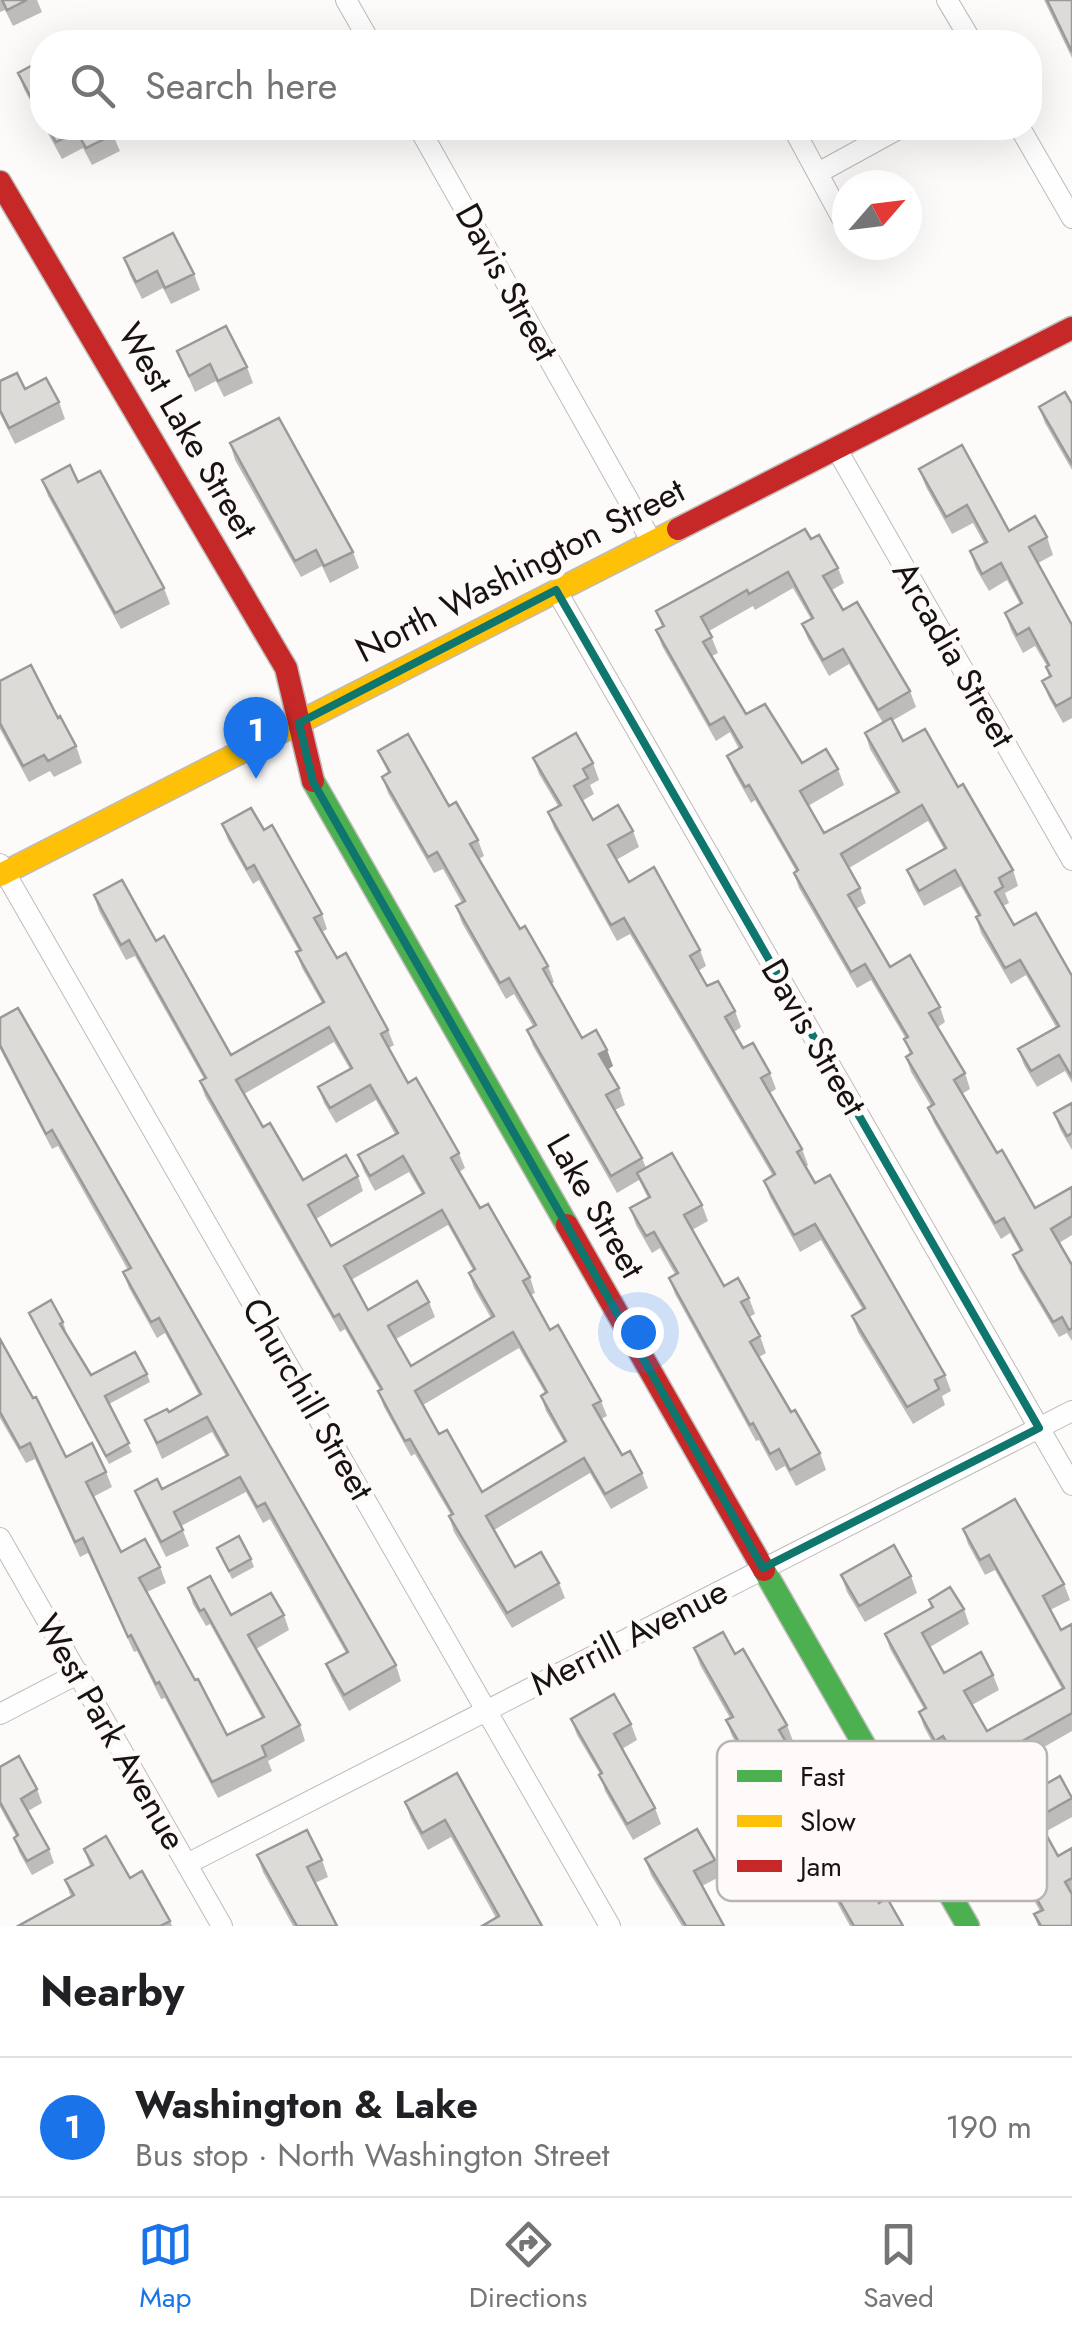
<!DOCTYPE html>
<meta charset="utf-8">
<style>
body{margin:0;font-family:Jost,sans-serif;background:#f2f2f2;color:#202124}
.compass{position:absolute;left:832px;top:170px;width:90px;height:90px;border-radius:50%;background:#fff;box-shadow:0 10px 40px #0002;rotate:62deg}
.you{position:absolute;left:638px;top:1332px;width:35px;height:35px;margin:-25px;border:8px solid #fff;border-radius:50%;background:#1a73e8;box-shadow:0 0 0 15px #1a73e833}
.badge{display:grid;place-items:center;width:65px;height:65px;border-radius:50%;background:#1a73e8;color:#fff;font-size:32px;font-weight:700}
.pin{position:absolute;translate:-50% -82px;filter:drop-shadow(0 2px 5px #0008)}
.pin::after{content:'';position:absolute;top:52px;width:35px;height:30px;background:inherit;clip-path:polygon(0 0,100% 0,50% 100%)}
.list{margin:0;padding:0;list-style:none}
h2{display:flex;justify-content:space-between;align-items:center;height:130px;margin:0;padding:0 40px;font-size:42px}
h2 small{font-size:32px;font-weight:400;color:#757577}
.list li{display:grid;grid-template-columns:65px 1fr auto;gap:30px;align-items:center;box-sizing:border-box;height:140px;padding:0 40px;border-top:2px solid #e0e0e0}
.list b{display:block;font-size:38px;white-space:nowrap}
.list p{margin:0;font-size:32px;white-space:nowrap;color:#757577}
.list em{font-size:32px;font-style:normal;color:#757577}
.icon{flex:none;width:55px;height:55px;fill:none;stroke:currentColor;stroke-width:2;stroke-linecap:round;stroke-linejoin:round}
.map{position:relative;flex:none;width:1072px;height:1926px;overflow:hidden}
.search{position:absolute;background:#fff;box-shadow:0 10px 40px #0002;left:30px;right:30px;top:30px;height:110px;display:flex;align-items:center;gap:25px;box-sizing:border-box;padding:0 35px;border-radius:40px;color:#757577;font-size:38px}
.sheet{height:270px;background:#fff}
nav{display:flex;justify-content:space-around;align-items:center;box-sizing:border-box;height:140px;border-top:2px solid #e0e0e0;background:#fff;font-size:28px;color:#757577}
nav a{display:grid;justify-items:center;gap:5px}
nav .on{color:#1a73e8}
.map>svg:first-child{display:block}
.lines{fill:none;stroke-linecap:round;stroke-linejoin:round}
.street-casing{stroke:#bebbb9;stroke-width:22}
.fast-casing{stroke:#bebbb9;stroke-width:25}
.slow-casing{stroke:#bebbb9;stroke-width:25}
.jam-casing{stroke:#bebbb9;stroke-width:25}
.street{stroke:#fffefe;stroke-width:20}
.fast{stroke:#4caf50;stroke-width:22}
.slow{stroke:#ffc107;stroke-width:22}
.jam{stroke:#c62828;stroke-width:22}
.wall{fill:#bebcba;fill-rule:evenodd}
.shaded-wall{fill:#9b9997}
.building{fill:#dddbd8;stroke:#9b9997;stroke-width:2.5;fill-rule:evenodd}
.marked{fill:none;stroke:#0f766e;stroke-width:8;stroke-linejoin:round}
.labels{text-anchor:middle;stroke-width:10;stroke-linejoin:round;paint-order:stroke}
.street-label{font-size:35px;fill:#171310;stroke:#fdfaf9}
.key{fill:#fdfaf9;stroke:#b8b5b3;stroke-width:2.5}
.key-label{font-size:28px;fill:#171310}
</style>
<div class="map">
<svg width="1072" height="1926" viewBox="0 0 1072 1926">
<rect width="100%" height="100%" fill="#fcfbfa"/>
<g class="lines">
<g class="street-casing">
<path id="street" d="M346 0 370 42
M947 0 972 42
M419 128 652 542
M793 128 844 222
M1020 128 1072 218
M818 173 900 128
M836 448 1072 860
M556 590 1072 1485
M0 864 610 1926
M0 1538 222 1926
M0 1714 79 1673
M187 1864 1072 1411"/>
</g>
<g class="fast-casing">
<path id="fast" d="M313 781 567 1225
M764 1570 968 1926"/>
</g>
<g class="slow-casing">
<path id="slow" d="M0 875 678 529"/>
</g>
<g class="jam-casing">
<path id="jam" d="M0 182 286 668 313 781
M678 529 1072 328
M567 1225 764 1570"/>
</g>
<use href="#street" class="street"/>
<use href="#fast" class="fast"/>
<use href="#slow" class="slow"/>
<use href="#jam" class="jam"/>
</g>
<path class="wall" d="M0 0H37L42 12 13 26 5 10 0 12Z
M1044 0H1072V58Z
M42 60V123L24 89 18 73Z
M45 128H110L120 151 92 165 83 148 62 159Z
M124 258 194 274 200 290 171 304 163 288 142 299 130 275Z
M177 351 247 367 253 383 224 397 216 381 195 392Z
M0 381 59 402 65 419 15 444 0 414Z
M1072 404V470L1045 423 1039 407Z
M230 443 353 552 359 568 330 583 322 566 301 577 235 460Z
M919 469 1009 531 1047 537 1053 555 1038 563 1072 624V718L1063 723 1049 698 1042 681 1049 677 1046 667 1047 666 1035 646 1023 653 1011 630 1005 613 1020 604 1007 580 989 591 976 569 970 551 984 543 973 523 952 534 926 487Z
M42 480 78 482 164 588 170 604 121 629 48 496Z
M811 539 838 568 844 583 832 590 843 610 910 691 916 707 892 721 903 741 958 787 1013 870 1018 886 1005 893 1009 903 1003 906 1014 925 1072 976V1083L1065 1071 1037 1087 1024 1065 1018 1049 1056 1027 1026 975 1011 984 981 933 976 917 978 916 961 886 924 906 913 886 907 870 944 849 928 821 849 868 860 888 866 903 856 909 890 967 940 1007 945 1022 938 1027 965 1073 970 1089 962 1094 997 1153 1035 1208 1072 1187V1235L1059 1243 1072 1265V1341L1067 1333 1059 1337 1019 1270 1013 1255 1020 1251 1010 1233 1001 1239 934 1123 928 1108 931 1106 911 1072 906 1057 910 1054 904 1039H906L871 980 857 988 799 888 794 873 796 871 755 800 751 803 733 771 727 756 739 749 730 732 716 741 662 646 656 630 662 627 656 611ZM793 588 811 619 802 624 808 639 829 676 849 664 883 723 865 733 870 749 896 793 824 833 808 806 844 785 838 769 802 763 746 714 712 656 718 653 709 631 753 606 755 610Z
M0 681 58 718 76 746 82 763 54 777 50 771 29 782 0 729Z
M378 751 449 806 478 840 484 856 479 859 520 929 548 966 554 982 551 984 582 1038 607 1050 613 1066 608 1069 619 1088 625 1105 615 1110 642 1158 646 1168 702 1205 708 1221 692 1230 724 1286 749 1298 755 1314 749 1317 760 1336 766 1353 759 1357 791 1412 820 1453 826 1470 796 1486 785 1466 776 1471 759 1440 756 1441 675 1294 669 1278 675 1274 660 1248 652 1253 636 1225 630 1208 648 1198 639 1180 617 1193 533 1046 527 1030 533 1026 514 994 506 999 462 923 456 906 462 903 443 869 434 873 388 793 382 777 388 773Z
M533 758 593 763 599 780 590 785 594 794 582 801 593 820 633 831 639 847 616 860 629 882 700 950 706 966 698 971 707 986 735 1011 741 1027 734 1032 743 1048 770 1073 776 1089 770 1093 802 1149 808 1165 806 1167 815 1183 945 1375 951 1391 942 1396 945 1405 913 1424 858 1332 852 1316 863 1310 821 1240 800 1252 770 1197 764 1181 773 1176 630 934 617 941 554 828 548 812 558 806 539 774Z
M222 824 264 830 322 914 327 929 322 932 337 958 388 1030 394 1045 389 1048 408 1083 459 1153 465 1168 459 1172 480 1208 530 1277 535 1293 531 1295 550 1330 601 1401 607 1416 601 1419 622 1455 642 1473 648 1488 611 1509 590 1473 494 1530 515 1567 559 1583 565 1598 512 1628 454 1532 449 1516 451 1515 415 1454 411 1456 384 1407 378 1391 380 1390 345 1329 340 1332 205 1096 200 1081 204 1079 135 956 126 960 99 911 94 895 156 941 231 1055 322 1003 302 968 296 952 299 951 259 880 253 884 228 840ZM334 1042 350 1069 318 1087 324 1103 336 1123 376 1100 395 1134 358 1155 364 1171 375 1191 409 1172 422 1194 331 1246 316 1219 363 1191 358 1176 303 1180 263 1127 244 1094ZM448 1225 473 1270 469 1273 474 1288 491 1318 411 1366 396 1339 435 1317 429 1302 368 1310 351 1280ZM519 1348 545 1393 541 1396 546 1411 564 1442 482 1492 439 1434 423 1405Z
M0 1018 396 1665 401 1681 349 1711 332 1680 326 1664 346 1653 270 1519 263 1523 246 1492 181 1526 189 1546 166 1557 141 1507 135 1491 162 1489 226 1456 212 1432 162 1459 145 1420 169 1412 199 1395 165 1333 157 1338 129 1288 123 1272 128 1270 58 1146 52 1149 0 1049Z
M1072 1103V1150L1060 1129 1054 1113Z
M29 1313 63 1322 66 1331 65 1332 91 1375 147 1374 150 1382 109 1404 132 1452 109 1464Z
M0 1339 66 1457 106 1472 112 1487 93 1497 121 1552 160 1567 166 1583 147 1592 195 1680 227 1735 262 1718 210 1624 206 1626 193 1604 188 1588 231 1615H284L289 1630 256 1649 300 1725 305 1741 268 1761 272 1771 218 1798 165 1698 161 1699 137 1651 134 1652 88 1553 80 1557 35 1459 26 1463 0 1418Z
M963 1529 1064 1584 1070 1600 1050 1610 1061 1630 1072 1624V1731L1002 1771 1018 1800 1072 1798V1817L1045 1832 1058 1856 1072 1848V1926H1038L1034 1914 1040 1911 1020 1876 1012 1881 969 1806 964 1790 969 1787 949 1751 940 1756 924 1727 919 1712 924 1709 890 1649 885 1634 931 1608 929 1600 964 1609 969 1624 930 1647 944 1673 993 1675 999 1690 972 1705 987 1731 1062 1689 995 1570 985 1575 968 1544Z
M217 1548 251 1559 254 1567 232 1579Z
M841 1575 911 1576 917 1593 865 1622 847 1592Z
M694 1648 735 1654 787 1725 793 1741 787 1744 808 1780 859 1849 865 1866 860 1869 879 1903 903 1926H850L833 1895 826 1899 804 1861 798 1844 802 1843 760 1771 754 1775 732 1736 726 1720 730 1718 700 1665Z
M571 1719 631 1724 637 1740 622 1749 655 1808 661 1824 633 1840 605 1791 600 1774 577 1735Z
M0 1767 37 1789 42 1803 28 1811 49 1849 54 1863 32 1875 19 1852 14 1838 16 1836 0 1807Z
M457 1773 542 1926 496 1918 451 1837 428 1850 411 1819 405 1802Z
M84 1849 130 1878 170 1921 172 1926H18L71 1897 65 1880 90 1866Z
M257 1855 322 1860 328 1877 315 1883 337 1926H293L263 1872Z
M645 1859 715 1860 721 1876 702 1886 724 1926H682L651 1875Z"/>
<path class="shaded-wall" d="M607 1050 613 1066 605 1071 599 1054Z"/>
<path class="building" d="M2 0H27L7 10Z
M1047 0H1072V52Z
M42 60V118L18 73Z
M48 128H110L114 134 86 148 77 132 56 142Z
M173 233 194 274 165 288 157 271 136 282 124 258Z
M226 326 247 367 218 381 210 364 189 376 177 351Z
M17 373 25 389 46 378 59 402 9 428 0 410V381Z
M1065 392 1072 404V464L1039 407Z
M279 418 353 552 324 566 316 550 295 561 230 443Z
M962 445 1009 531 1035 516 1047 537 1029 547 1072 625V697L1056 706 1042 681 1051 676 1046 667 1049 665 1029 628 1017 635 1005 613 1022 603 1001 563 982 574 970 551 987 542 967 505 946 517 919 469Z
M70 465 78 482 100 471 164 588 115 613 42 480Z
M805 529 811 539 819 535 838 568 823 576 843 610 857 602 910 691 878 710 843 649 823 660 802 624 813 618 788 572 749 594 747 590 701 617 712 637 703 642 746 714 765 704 802 763 826 749 838 769 800 791 824 833 899 792 865 733 891 718 903 741 925 729 958 787 963 784 1013 870 999 878 1003 887 995 892 1014 925 1036 913 1072 976V1077L1059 1055 1031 1071 1018 1049 1059 1026 1020 960 1005 968 976 917 980 915 955 870 919 891 907 870 946 848 922 805 841 854 860 888 848 895 890 967 910 955 940 1007 929 1013 965 1073 954 1080 997 1153 1002 1150 1035 1208 1072 1187V1216L1051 1229 1072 1265V1328L1069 1330 1062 1317 1053 1322 1013 1255 1022 1250 1004 1218 995 1223 928 1108 934 1104 906 1057 912 1053 904 1039 908 1037 865 964 851 972 794 873 798 870 749 785 745 787 727 756 742 747 724 717 710 725 656 630 664 626 656 611Z
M31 665 58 718 60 716 76 746 48 761 44 755 23 766 0 723V681Z
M576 733 593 763 583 769 588 778 574 786 593 820 618 805 633 831 608 845 629 882 654 867 700 950 690 956 707 986 718 981 735 1011 725 1017 743 1048 753 1043 770 1073 761 1078 802 1149 797 1152 815 1183 830 1175 945 1375 935 1380 939 1389 907 1407 852 1316 865 1308 815 1224 794 1235 764 1181 775 1174 624 918 611 925 548 812 561 805 533 758Z
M408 734 449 806 456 802 478 840 470 844 520 929 525 926 548 966 543 969 582 1038 596 1030 607 1050 599 1054 619 1088 606 1095 642 1158 611 1176 527 1030 536 1025 509 978 500 983 456 906 465 901 437 852 428 857 382 777 390 772 378 751Z
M251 808 264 830 272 825 322 914 314 918 337 958 346 953 388 1030 381 1034 408 1083 416 1078 459 1153 451 1158 480 1208 488 1204 530 1277 523 1281 550 1330 558 1325 601 1401 593 1405 622 1455 630 1451 642 1473 605 1494 584 1458 486 1516 515 1567 541 1552 559 1583 507 1613 449 1516 453 1514 410 1439 405 1441 378 1391 382 1389 339 1314 334 1317 200 1081 206 1078 129 940 121 945 94 895 122 880 156 941 164 936 231 1055 324 1002 296 952 301 950 254 865 247 869 222 824ZM329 1027 352 1068 318 1087 330 1108 370 1085 398 1133 358 1155 370 1176 403 1156 424 1193 331 1246 308 1205 358 1176 346 1155 303 1180 270 1123 263 1127 236 1080ZM442 1210 475 1269 469 1273 494 1316 411 1366 388 1326 429 1302 417 1281 368 1310 344 1266ZM513 1332 547 1392 541 1396 566 1441 482 1492 447 1430 439 1434 415 1391Z
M18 1008 396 1665 344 1695 326 1664 348 1652 265 1503 257 1507 240 1477 174 1512 183 1530 161 1542 135 1491 157 1479 162 1489 228 1455 207 1417 157 1443 145 1420 167 1409 169 1412 201 1394 159 1318 151 1322 123 1272 131 1268 52 1130 46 1134 0 1045V1018Z
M1072 1103V1133L1067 1136 1054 1113Z
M672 1153 702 1205 684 1215 724 1286 738 1278 749 1298 741 1302 760 1336 750 1342 791 1412 795 1410 820 1453 790 1470 779 1449 770 1454 753 1423 750 1425 669 1278 678 1273 654 1232 646 1236 630 1208 650 1197 637 1173Z
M51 1300 63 1322 60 1324 91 1375 135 1352 147 1374 105 1396 129 1443 106 1456 29 1313Z
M0 1339 33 1398 36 1397 66 1457 92 1443 106 1472 86 1482 121 1552 145 1539 160 1567 139 1578 195 1680 198 1679 227 1735 264 1717 204 1609 200 1611 188 1588 210 1576 231 1615 271 1593 284 1615 248 1635 300 1725 262 1746 266 1756 212 1782 159 1682 156 1684 131 1635 128 1637 83 1538 75 1542 30 1443 20 1448 0 1412Z
M1015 1499 1064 1584 1043 1596 1061 1630 1072 1624V1713L994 1757 1018 1800 1060 1776 1072 1798 1037 1818 1058 1856 1072 1848V1878L1065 1882 1072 1894V1926H1041L1034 1914 1043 1910 1015 1861 1006 1866 964 1790 972 1786 943 1736 935 1741 919 1712 926 1708 885 1634 933 1607 929 1600 950 1587 964 1609 922 1633 944 1673 981 1652 993 1675 964 1691 987 1731 1064 1688 989 1555 980 1560 963 1529Z
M239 1536 251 1559 229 1571 217 1548Z
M894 1545 911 1576 859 1606 841 1575Z
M723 1632 735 1654 743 1649 787 1725 779 1730 808 1780 816 1775 843 1820 859 1849 851 1854 879 1903 887 1898 903 1926H854L827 1879 820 1883 798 1844 804 1841 755 1755 748 1758 726 1720 733 1717 694 1648Z
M614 1694 631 1724 614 1734 655 1808 627 1824 599 1775 602 1773 571 1719Z
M19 1756 37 1789 21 1799 49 1849 27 1861 14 1838 18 1835 0 1802V1767Z
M457 1773 542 1926H482L499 1916 445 1820 422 1833 405 1802Z
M697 1829 715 1860 694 1871 724 1926H686L645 1859Z
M307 1830 322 1860 307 1867 337 1926H297L257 1855Z
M106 1836 130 1878 142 1871 170 1921 160 1926H18L74 1895 65 1880 93 1865 84 1849Z"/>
<path class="marked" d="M556 590 1039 1428 763 1568 313 782 299 723Z"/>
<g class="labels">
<g class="street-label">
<text transform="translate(507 282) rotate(61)" y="12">Davis Street</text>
<text transform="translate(188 431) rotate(60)" y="12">West Lake Street</text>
<text transform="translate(520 570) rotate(-27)" y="12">North Washington Street</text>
<text transform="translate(954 654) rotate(60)" y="12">Arcadia Street</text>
<text transform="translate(814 1037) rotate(60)" y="12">Davis Street</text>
<text transform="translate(596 1206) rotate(60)" y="12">Lake Street</text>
<text transform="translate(308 1399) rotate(60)" y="12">Churchill Street</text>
<text transform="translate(629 1637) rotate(-27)" y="12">Merrill Avenue</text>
<text transform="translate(111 1732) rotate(60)" y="12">West Park Avenue</text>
</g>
</g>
<rect x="717" y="1741" width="330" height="160" rx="15" class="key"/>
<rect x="737" y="1770" width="45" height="12" fill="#4caf50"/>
<rect x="737" y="1815" width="45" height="12" fill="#ffc107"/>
<rect x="737" y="1860" width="45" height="12" fill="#c62828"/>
<g class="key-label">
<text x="800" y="1786">Fast</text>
<text x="800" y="1831">Slow</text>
<text x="800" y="1876">Jam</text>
</g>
</svg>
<svg class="compass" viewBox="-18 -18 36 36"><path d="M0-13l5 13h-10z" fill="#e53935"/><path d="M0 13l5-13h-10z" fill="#757577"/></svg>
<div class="you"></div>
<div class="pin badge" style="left:256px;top:779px">1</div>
<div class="search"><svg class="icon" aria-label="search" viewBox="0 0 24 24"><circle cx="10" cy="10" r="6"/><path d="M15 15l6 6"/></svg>Search here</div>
</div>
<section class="sheet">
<h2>Nearby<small></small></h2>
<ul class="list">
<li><span class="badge">1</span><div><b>Washington &amp; Lake</b><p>Bus stop · North Washington Street</p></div><em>190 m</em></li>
</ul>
</section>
<nav>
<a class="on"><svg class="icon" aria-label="map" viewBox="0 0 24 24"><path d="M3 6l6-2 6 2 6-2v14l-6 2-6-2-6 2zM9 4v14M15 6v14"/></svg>Map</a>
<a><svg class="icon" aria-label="directions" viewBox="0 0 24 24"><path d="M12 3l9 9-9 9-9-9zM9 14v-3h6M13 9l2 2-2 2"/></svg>Directions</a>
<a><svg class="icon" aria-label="saved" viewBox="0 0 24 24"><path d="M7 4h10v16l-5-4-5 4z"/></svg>Saved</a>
</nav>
